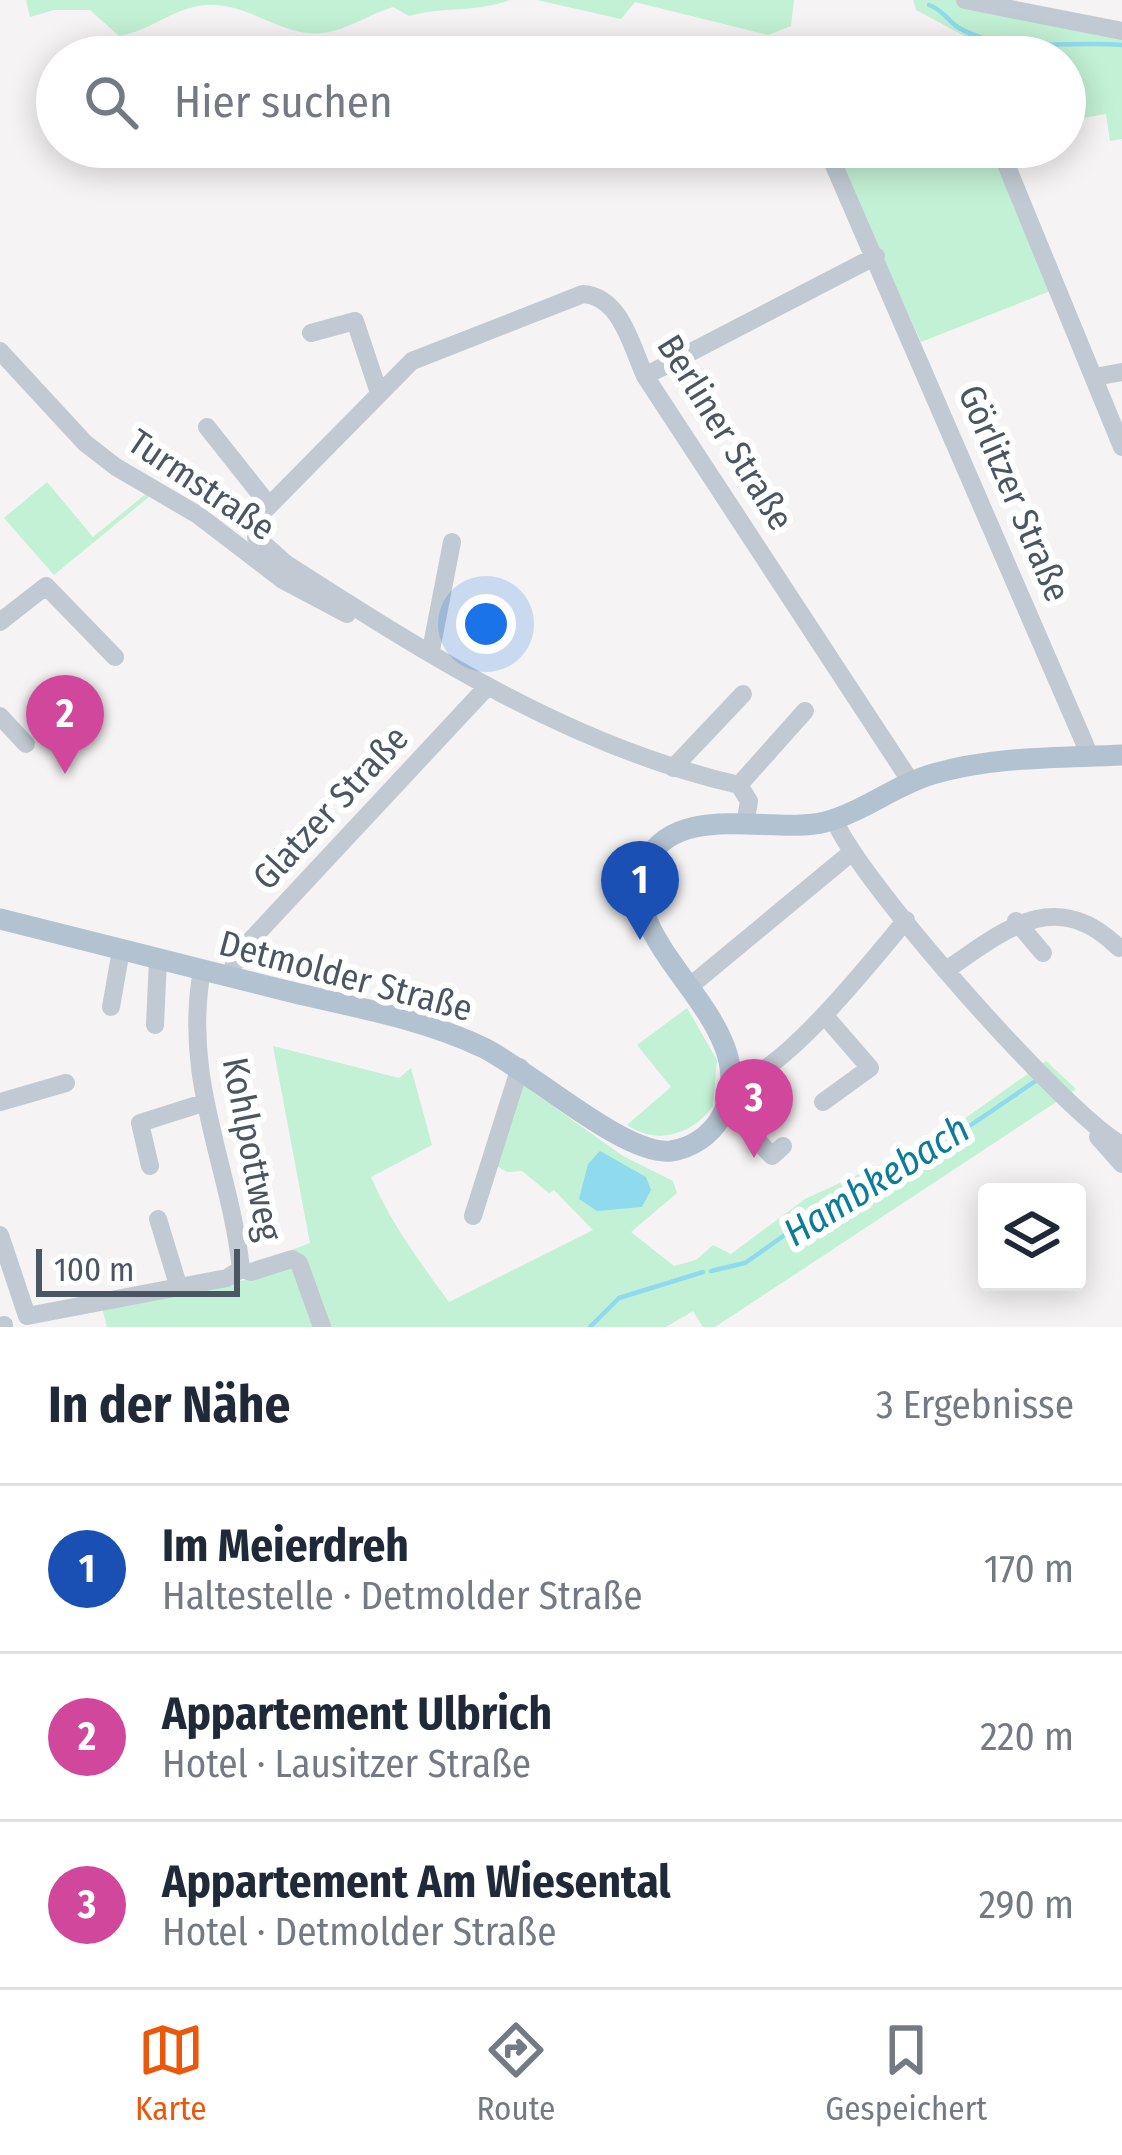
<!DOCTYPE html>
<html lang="de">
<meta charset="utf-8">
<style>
body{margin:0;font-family:"Fira Sans Condensed",sans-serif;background:#f6f6f7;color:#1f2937}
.controls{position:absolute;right:36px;bottom:36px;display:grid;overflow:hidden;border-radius:12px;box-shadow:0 6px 30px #0003}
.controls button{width:108px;height:108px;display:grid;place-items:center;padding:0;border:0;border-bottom:3px solid #e0e1e3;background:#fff;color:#1f2937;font:60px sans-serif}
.scale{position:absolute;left:36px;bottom:30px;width:204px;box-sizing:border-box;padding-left:12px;border:6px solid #4a5661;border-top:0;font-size:33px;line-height:42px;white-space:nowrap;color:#4a5661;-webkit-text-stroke:9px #fff;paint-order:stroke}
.you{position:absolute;left:486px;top:624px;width:42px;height:42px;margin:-30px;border:9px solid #fff;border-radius:50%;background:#1a73e8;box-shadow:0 0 0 18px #1a73e833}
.badge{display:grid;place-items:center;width:78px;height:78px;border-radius:50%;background:#ea580c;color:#fff;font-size:39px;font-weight:700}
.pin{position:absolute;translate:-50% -99px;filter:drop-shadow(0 3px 6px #0008)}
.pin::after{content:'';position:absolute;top:63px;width:42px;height:36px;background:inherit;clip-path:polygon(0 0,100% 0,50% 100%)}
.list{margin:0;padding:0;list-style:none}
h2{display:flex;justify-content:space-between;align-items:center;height:156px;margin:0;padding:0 48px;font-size:51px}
h2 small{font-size:39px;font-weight:400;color:#747a83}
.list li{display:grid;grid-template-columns:78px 1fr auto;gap:36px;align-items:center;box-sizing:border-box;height:168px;padding:0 48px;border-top:3px solid #e0e1e3}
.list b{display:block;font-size:45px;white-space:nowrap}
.list p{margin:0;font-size:39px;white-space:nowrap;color:#747a83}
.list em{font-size:39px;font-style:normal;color:#747a83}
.icon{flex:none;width:66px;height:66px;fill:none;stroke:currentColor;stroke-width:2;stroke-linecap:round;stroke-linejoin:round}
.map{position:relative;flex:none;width:1122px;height:1327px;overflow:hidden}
.search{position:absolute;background:#fff;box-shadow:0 6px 30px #0003;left:36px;right:36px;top:36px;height:132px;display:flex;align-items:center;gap:30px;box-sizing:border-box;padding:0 42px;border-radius:66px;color:#747a83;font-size:45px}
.sheet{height:660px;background:#fff}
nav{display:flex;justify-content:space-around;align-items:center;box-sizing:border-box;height:168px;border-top:3px solid #e0e1e3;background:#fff;font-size:33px;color:#747a83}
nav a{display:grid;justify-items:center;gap:6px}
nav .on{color:#ea580c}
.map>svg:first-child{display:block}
.green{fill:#c3f1d5}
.water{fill:#90daee}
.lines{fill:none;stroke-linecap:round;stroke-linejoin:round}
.stream{stroke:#90daee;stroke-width:4.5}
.minor{stroke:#c1cad2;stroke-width:18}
.major{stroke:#b3c2d1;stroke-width:21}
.labels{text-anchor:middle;stroke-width:12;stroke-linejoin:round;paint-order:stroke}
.street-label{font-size:36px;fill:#4a5661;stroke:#fff}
.water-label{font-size:39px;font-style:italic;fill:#0c7c9b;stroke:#fff}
</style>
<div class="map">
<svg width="1122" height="1327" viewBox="0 0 1122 1327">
<rect width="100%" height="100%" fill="#f5f3f3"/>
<path class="green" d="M26 0H510C474 13 445 6 409 16L393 7C370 14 347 30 323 33 282 38 249 2 206 5 172 8 151 31 119 36L90 10H54L30 17Z
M537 0H794L791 26 768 35 635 2 621 19Z
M913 0H960L1122 29V139L1110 141 1106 114 1065 121V57H952L972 40 916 10Z
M833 147H996L1053 290 921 342Z
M47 482 93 537 147 493 150 496 54 575 4 518Z
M687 1008 717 1060 713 1106C693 1134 657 1146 627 1125L671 1087 637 1045Z
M273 1046 399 1078 411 1068 432 1145 371 1177C390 1222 419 1261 449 1302L593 1230 554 1190 549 1193 522 1171 507 1172 493 1164 523 1085 623 1156 673 1181 677 1193 631 1232 674 1266 696 1260 713 1245 731 1254 805 1199 936 1139 1046 1061 1076 1089 715 1327H703L693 1311 666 1327H107L102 1307 251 1279 248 1267 310 1243Z"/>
<path class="water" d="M600 1151 646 1177 651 1190 642 1207 597 1211 579 1199 588 1164Z"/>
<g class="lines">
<path class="stream" d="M929 5C943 10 947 20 959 28 1005 55 1071 40 1122 45
M711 1271 745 1263 815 1214 940 1146 1037 1080
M590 1327 619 1298 703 1272"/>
<path class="minor" d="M965 0 1122 31
M826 147 1090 756
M999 147 1122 447
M311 333 355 321 379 393
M0 351 85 443 116 467 198 515 283 580 347 614
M645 376 876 256
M1094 377 1122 372
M207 427 268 504
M0 622 46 586 115 657
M431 650 452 542
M0 716 26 744
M673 768 743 694
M739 785 805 711
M834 819C858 880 1065 1114 1122 1145
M745 825 749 801 739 785C572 747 428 655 285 563L256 537 259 516 412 361 583 294C621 297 631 345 645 376L911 782
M1016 921 1043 953
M948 969C1005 929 1057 886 1119 948
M202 970C182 1081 230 1165 241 1269
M230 977 237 955 487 687
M689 987 852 852
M111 1007 121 950
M155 1025 158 959
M732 1083C779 1080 874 958 906 920
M0 1102 66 1083
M823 1102 870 1068 825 1016
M726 1107 772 1156 783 1146
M1098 1137 1122 1164
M150 1166 140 1123 203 1103
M473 1216 520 1067
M158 1219 179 1288
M0 1235 27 1316 227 1278 241 1269
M241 1269 251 1272 292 1259 299 1263 322 1327
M0 1326 4 1325"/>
<path class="major" d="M0 919C97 943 194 968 291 992 354 1007 423 1019 482 1047 530 1070 624 1156 671 1151 692 1148 711 1135 721 1117 773 1023 605 944 647 861 677 801 774 835 825 822 863 812 895 785 933 774 995 756 1058 758 1122 755"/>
</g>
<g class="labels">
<g class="street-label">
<text transform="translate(726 432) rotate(58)" y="13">Berliner Straße</text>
<text transform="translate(202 484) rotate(34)" y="13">Turmstraße</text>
<text transform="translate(1015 493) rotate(67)" y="13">Görlitzer Straße</text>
<text transform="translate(330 807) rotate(-47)" y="13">Glatzer Straße</text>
<text transform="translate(346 975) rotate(15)" y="13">Detmolder Straße</text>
<text transform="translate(253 1149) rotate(79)" y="13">Kohlpottweg</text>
</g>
<g class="water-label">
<text transform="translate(876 1180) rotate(-32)" y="14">Hambkebach</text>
</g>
</g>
</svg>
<div class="controls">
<button><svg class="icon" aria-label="layers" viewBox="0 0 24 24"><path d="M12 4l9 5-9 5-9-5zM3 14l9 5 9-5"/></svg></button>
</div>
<div class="scale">100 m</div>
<div class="you"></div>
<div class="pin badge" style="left:640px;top:940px;background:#1a4fb4">1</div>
<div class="pin badge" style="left:65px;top:774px;background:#d1479c">2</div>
<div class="pin badge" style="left:754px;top:1158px;background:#d1479c">3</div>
<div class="search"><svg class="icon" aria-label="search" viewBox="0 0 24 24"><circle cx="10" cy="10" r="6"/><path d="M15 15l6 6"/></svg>Hier suchen</div>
</div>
<section class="sheet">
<h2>In der Nähe<small>3 Ergebnisse</small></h2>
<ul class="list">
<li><span class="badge" style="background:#1a4fb4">1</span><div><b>Im Meierdreh</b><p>Haltestelle · Detmolder Straße</p></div><em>170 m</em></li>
<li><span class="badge" style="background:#d1479c">2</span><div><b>Appartement Ulbrich</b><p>Hotel · Lausitzer Straße</p></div><em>220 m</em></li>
<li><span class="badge" style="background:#d1479c">3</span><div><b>Appartement Am Wiesental</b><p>Hotel · Detmolder Straße</p></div><em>290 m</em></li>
</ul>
</section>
<nav>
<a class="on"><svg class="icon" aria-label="map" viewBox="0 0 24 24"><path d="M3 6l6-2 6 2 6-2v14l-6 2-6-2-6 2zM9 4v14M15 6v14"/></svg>Karte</a>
<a><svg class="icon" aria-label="directions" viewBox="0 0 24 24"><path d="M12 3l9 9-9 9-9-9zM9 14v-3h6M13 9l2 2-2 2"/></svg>Route</a>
<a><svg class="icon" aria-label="saved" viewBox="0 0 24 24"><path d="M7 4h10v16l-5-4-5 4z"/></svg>Gespeichert</a>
</nav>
